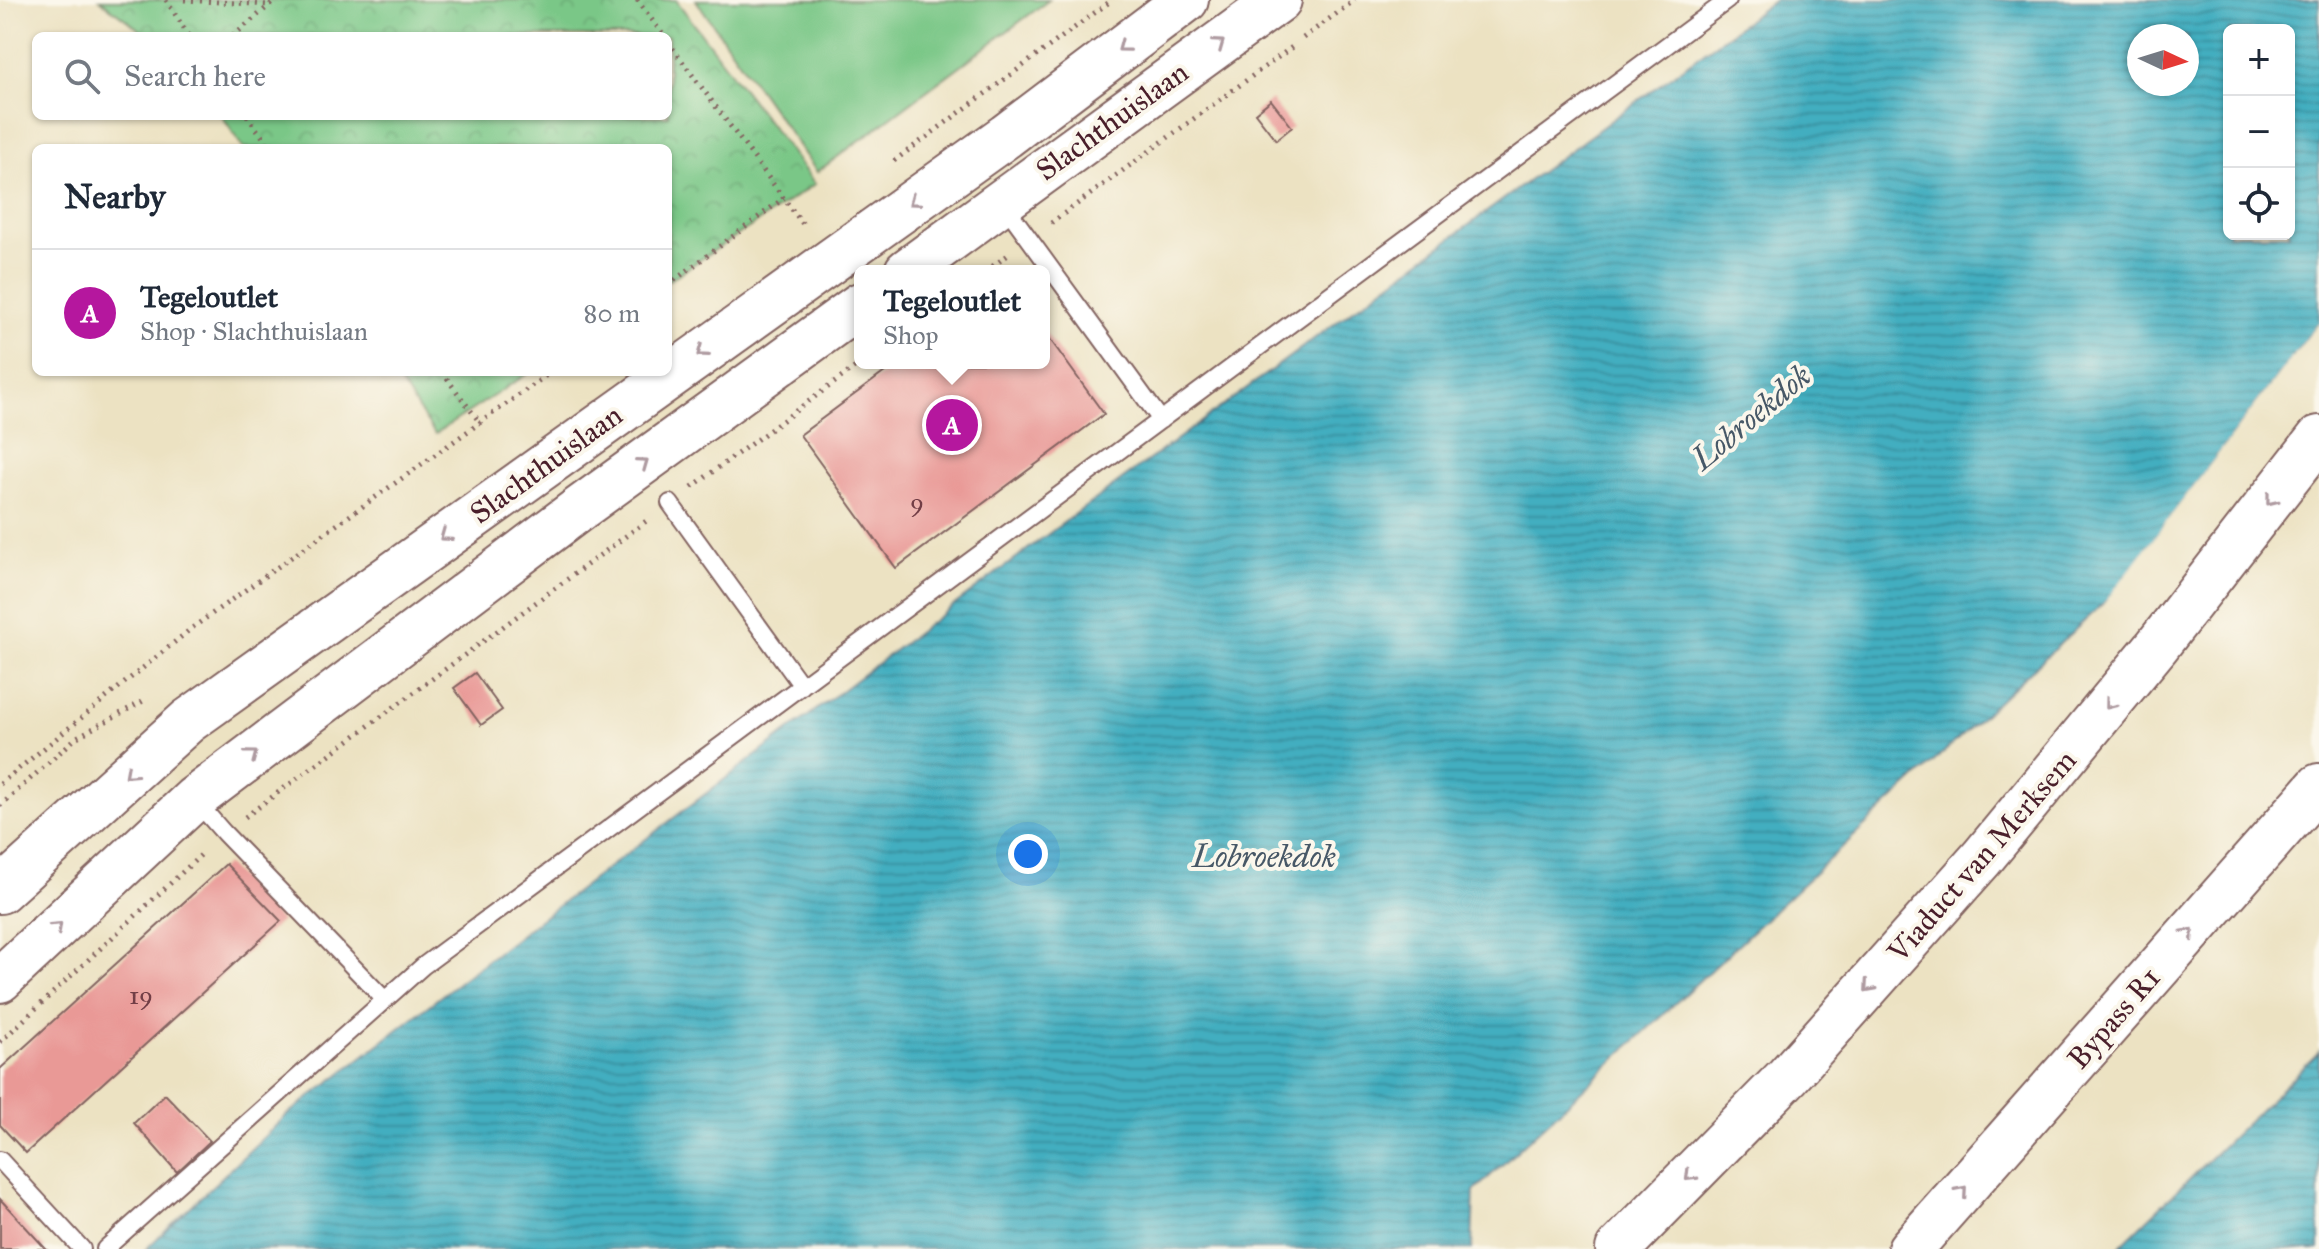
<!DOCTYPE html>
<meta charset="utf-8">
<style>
body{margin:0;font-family:"IM FELL Great Primer",serif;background:#f2f2f3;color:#1f2937}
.controls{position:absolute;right:24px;top:24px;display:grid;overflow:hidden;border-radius:12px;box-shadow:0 2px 6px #0004}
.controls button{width:72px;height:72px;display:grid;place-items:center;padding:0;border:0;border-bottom:2px solid #e0e1e3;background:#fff;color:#1f2937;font:40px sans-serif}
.compass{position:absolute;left:2127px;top:24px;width:72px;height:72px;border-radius:50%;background:#fff;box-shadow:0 2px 6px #0004;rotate:94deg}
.you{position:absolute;left:1028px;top:854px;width:28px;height:28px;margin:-20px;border:6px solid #fff;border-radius:50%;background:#1a73e8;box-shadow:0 0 0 12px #1a73e833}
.badge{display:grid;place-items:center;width:52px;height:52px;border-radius:50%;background:#b5179e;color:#fff;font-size:26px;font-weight:700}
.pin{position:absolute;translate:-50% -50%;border:4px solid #fff;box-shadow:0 2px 8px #0006}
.popup{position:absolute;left:854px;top:265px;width:196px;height:104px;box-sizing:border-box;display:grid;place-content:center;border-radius:12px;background:#fff;filter:drop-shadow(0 2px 6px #0005);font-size:26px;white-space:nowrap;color:#747a83}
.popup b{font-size:30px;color:#1f2937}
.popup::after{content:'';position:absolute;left:50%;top:100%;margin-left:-16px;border:16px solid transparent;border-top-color:#fff}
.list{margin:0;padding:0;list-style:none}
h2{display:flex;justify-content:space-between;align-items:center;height:104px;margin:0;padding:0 32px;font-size:34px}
h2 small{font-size:26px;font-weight:400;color:#747a83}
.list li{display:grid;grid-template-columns:52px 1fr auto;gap:24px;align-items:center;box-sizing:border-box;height:128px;padding:0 32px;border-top:2px solid #e0e1e3}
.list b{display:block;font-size:30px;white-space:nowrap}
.list p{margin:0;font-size:26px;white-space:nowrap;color:#747a83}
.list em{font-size:26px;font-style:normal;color:#747a83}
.icon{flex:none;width:44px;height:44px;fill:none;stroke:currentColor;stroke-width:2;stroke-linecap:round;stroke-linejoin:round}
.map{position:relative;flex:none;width:2319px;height:1249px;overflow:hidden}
.search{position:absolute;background:#fff;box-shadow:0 2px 6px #0004;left:32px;top:32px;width:640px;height:88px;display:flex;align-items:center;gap:20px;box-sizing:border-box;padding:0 28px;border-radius:12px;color:#747a83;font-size:30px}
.panel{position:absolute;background:#fff;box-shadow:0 2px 6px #0004;left:32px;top:144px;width:640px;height:232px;border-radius:12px}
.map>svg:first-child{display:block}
.park{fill:url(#park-crowns);stroke:#627359;stroke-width:2}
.pitch{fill:#7ac787;stroke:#627359;stroke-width:2}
.water{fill:url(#water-rules);stroke:#466676;stroke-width:2;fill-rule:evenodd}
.pier{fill:#ece2c2}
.building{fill:#e99996}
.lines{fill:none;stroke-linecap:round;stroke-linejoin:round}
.lane-casing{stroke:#836360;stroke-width:20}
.primary-casing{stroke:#836360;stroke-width:48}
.highway-casing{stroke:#836360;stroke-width:48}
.path{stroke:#836360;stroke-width:5;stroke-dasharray:2 6;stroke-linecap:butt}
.lane{stroke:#fff;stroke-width:16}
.primary{stroke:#fff;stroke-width:44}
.highway{stroke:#fff;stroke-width:44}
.oneway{stroke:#ae9aa0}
.labels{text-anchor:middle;stroke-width:8;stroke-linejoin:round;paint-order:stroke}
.number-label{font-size:26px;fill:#723e46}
.street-label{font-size:30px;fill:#4a1f2b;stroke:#fbf7ec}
.water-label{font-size:32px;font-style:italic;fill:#475867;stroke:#fbf7ec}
</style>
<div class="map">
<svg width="2319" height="1249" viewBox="0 0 2319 1249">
<defs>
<pattern id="park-crowns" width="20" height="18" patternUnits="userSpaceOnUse" patternTransform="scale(2)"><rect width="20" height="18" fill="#7ac787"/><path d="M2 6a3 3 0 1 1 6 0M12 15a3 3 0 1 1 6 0" fill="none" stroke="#6baa75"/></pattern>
<pattern id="water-rules" width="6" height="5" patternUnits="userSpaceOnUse" patternTransform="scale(2)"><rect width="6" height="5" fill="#42aec0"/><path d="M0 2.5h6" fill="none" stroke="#398d9c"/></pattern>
</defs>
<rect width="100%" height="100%" fill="#fbf7ec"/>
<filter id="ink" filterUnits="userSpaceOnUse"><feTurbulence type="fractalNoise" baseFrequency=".0125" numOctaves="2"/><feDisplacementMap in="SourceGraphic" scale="16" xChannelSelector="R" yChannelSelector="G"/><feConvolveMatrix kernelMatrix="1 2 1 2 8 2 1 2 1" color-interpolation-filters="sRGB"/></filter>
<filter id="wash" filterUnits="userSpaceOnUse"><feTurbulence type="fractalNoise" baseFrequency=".006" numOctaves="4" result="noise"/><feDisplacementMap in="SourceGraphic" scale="32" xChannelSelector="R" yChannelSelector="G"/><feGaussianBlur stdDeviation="1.8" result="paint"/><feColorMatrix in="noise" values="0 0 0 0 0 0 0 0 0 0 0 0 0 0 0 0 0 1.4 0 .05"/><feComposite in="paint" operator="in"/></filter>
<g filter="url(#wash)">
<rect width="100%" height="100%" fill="#ece2c2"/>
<path class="park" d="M100 0H676L815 184 668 281V148H243L222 116H668V36H148Z
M393 372H530L435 434Z"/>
<path class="pitch" d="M696 0H1049L817 172Z"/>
<path class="water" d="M1775 0H2319V322L2110 597 1474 1191 1472 1249H146L287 1115 534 924 1036 543ZM2229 30H2289V234H2229ZM2139 36H2187V84H2139Z
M2319 1051V1249H2117L2316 1055Z"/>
<path class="pier" d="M2319 322V329L2113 599 2092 619Z"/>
<g id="blocks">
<path class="building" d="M1271 100 1292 127 1276 140 1255 113Z
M1044 331 1104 414 896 568 800 435 897 363H1044Z
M475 673 502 710 481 725 454 688Z
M226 864 281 921 26 1153 0 1125V1069Z
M165 1094 210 1141 177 1172 134 1123Z
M0 1199 46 1249H0Z"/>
</g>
</g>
<g filter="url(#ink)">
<use href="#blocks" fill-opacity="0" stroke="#836360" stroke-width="2"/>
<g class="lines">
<g class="lane-casing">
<path id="lane" d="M1003 203 1161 420
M670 503 802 686
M195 800 224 833 385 1000
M0 1160 82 1249
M105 1249 423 966 1728 0"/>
</g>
<g class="primary-casing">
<path id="primary" d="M907 271 1279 0
M0 891 188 721 1006 136 1186 0
M0 980 194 799 579 509 860 305"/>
</g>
<g class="highway-casing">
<path id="highway" d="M1618 1249 1788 1076 1982 858 2157 646 2319 438
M1910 1249 2319 786"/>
</g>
<path class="path" d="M166 0 189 36
M184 0 269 5
M637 0 664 36
M233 36 276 0
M1303 38 1355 0
M668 42 805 227
M247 116 271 148
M894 161 1108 3
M1051 223 1292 47
M986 271 1008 255
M668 285 784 198
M442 372 481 424
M692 487 861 363
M0 784 192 628 551 372
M0 806 77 737 147 699
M245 817 649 519
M0 1042 204 852"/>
<use href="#lane" class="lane"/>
<use href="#primary" class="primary"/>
<use href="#highway" class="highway"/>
</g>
<defs><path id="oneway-chevron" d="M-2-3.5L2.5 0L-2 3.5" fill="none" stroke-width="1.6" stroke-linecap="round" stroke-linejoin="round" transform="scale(2)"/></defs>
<g class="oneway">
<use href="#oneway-chevron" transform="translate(1219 44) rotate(-36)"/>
<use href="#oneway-chevron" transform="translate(1123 47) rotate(143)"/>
<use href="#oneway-chevron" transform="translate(914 201) rotate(144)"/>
<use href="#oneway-chevron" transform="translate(702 352) rotate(144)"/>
<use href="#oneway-chevron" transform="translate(643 463) rotate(-36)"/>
<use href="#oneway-chevron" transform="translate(2271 500) rotate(129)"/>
<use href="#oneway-chevron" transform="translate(445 536) rotate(144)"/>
<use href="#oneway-chevron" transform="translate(2110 704) rotate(129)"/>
<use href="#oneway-chevron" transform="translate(252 755) rotate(-37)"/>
<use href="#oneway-chevron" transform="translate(130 773) rotate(138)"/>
<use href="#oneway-chevron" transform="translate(57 927) rotate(-43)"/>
<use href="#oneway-chevron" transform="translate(2189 933) rotate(-49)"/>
<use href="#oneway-chevron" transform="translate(1869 987) rotate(131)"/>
<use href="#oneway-chevron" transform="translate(1690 1176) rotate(135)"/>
<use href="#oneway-chevron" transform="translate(1962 1191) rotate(-49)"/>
</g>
</g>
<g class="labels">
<g class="number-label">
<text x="917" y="511">9</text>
<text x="141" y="1004">19</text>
</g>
<g class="street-label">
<text transform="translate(1112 121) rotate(-36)" y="10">Slachthuislaan</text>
<text transform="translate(546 464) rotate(-36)" y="10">Slachthuislaan</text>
<text transform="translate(1982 856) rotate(-49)" y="10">Viaduct van Merksem</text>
<text transform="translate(2114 1018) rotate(-49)" y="10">Bypass R1</text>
</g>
<g class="water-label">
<text transform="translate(1751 417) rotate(-40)" y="11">Lobroekdok</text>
<text x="1264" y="867">Lobroekdok</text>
</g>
</g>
</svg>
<div class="controls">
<button>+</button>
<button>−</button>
<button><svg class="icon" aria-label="locate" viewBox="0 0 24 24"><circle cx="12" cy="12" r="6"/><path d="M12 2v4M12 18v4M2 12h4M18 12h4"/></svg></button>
</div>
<svg class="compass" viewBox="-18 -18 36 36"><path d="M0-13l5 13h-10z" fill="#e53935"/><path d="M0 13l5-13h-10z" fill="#747a83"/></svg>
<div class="you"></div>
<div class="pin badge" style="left:952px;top:425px">A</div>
<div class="popup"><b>Tegeloutlet</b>Shop</div>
<div class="search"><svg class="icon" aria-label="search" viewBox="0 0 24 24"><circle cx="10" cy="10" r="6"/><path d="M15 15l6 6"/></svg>Search here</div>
<section class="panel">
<h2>Nearby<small></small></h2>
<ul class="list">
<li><span class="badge">A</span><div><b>Tegeloutlet</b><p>Shop · Slachthuislaan</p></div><em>80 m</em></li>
</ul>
</section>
</div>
